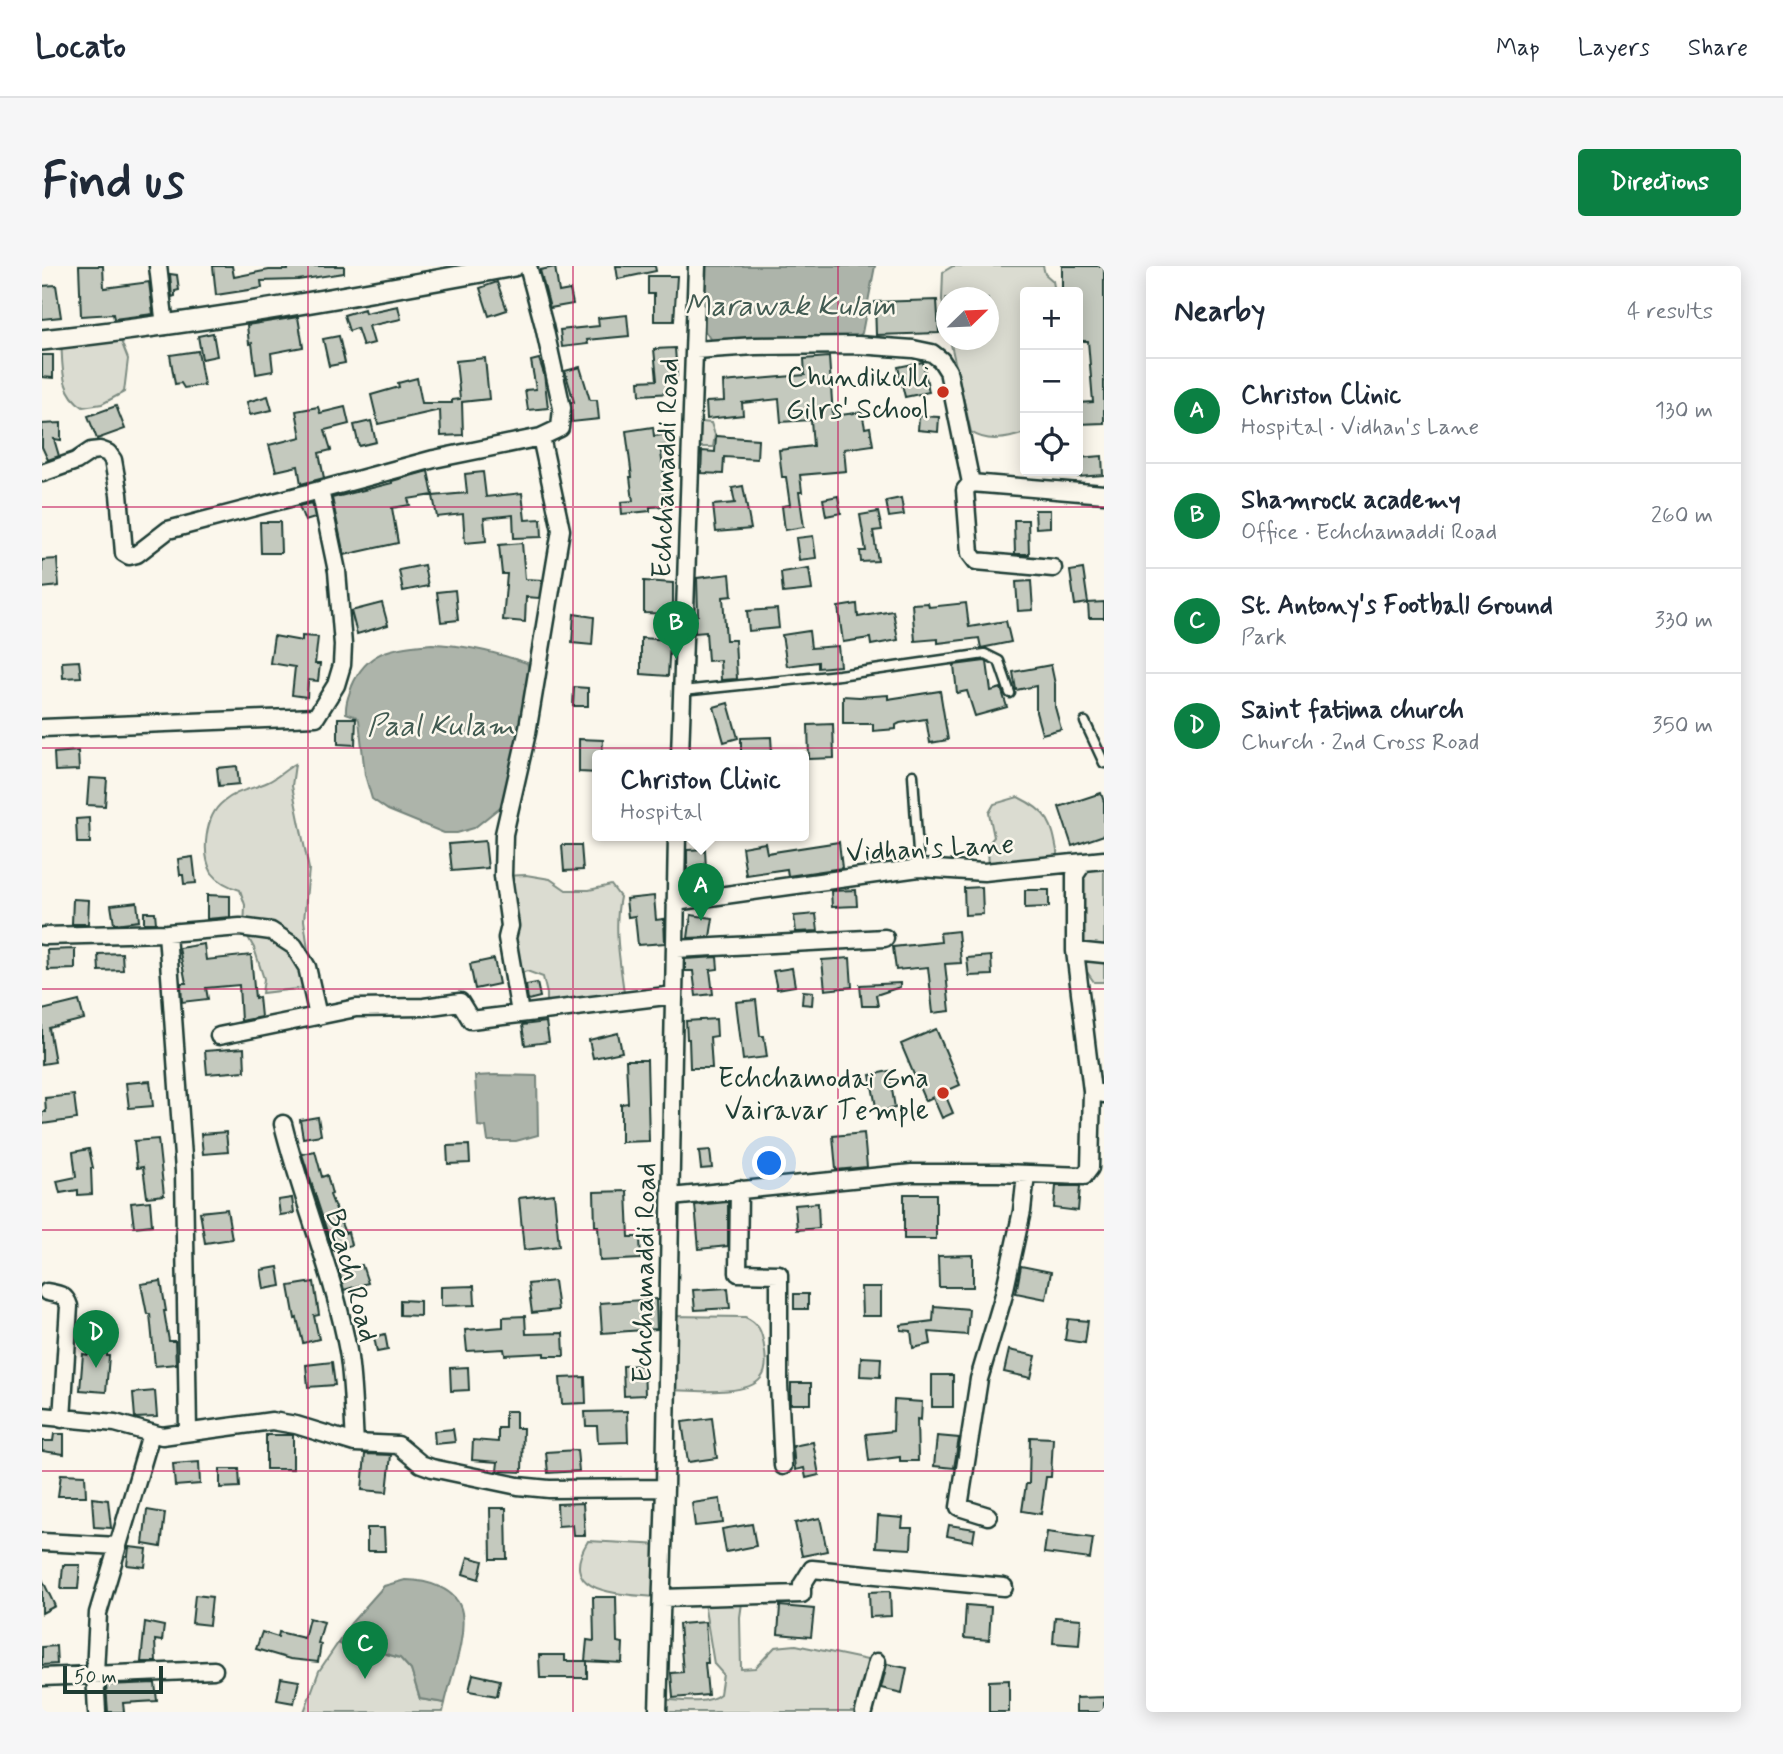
<!DOCTYPE html>
<meta charset="utf-8">
<style>
body{margin:0;font-family:Mynerve,sans-serif;background:#f6f6f7;color:#1f2937}
.controls{position:absolute;right:21px;top:21px;display:grid;overflow:hidden;border-radius:7px;box-shadow:0 4px 18px #0003}
.controls button{width:63px;height:63px;display:grid;place-items:center;padding:0;border:0;border-bottom:2px solid #e0e1e3;background:#fff;color:#1f2937;font:35px sans-serif}
.compass{position:absolute;left:894px;top:21px;width:63px;height:63px;border-radius:50%;background:#fff;box-shadow:0 4px 18px #0003;rotate:67deg}
.scale{position:absolute;left:21px;bottom:18px;width:100px;box-sizing:border-box;padding-left:7px;border:4px solid #1f3d34;border-top:0;font-size:19px;line-height:24px;white-space:nowrap;color:#1f3d34;-webkit-text-stroke:5px #fbf7ec;paint-order:stroke}
.you{position:absolute;left:728px;top:898px;width:24px;height:24px;margin:-18px;border:5px solid #fff;border-radius:50%;background:#1a73e8;box-shadow:0 0 0 10px #1a73e833}
.badge{display:grid;place-items:center;width:46px;height:46px;border-radius:50%;background:#0b8043;color:#fff;font-size:23px;font-weight:700}
.pin{position:absolute;translate:-50% -58px;filter:drop-shadow(0 2px 4px #0008)}
.pin::after{content:'';position:absolute;top:37px;width:24px;height:21px;background:inherit;clip-path:polygon(0 0,100% 0,50% 100%)}
.popup{position:absolute;left:550px;top:484px;width:217px;height:91px;box-sizing:border-box;display:grid;place-content:center;border-radius:7px;background:#fff;filter:drop-shadow(0 2px 5px #0005);font-size:23px;white-space:nowrap;color:#747a83}
.popup b{font-size:26px;color:#1f2937}
.popup::after{content:'';position:absolute;left:50%;top:100%;margin-left:-14px;border:14px solid transparent;border-top-color:#fff}
.list{margin:0;padding:0;list-style:none}
h2{display:flex;justify-content:space-between;align-items:center;height:91px;margin:0;padding:0 28px;font-size:30px}
h2 small{font-size:23px;font-weight:400;color:#747a83}
.list li{display:grid;grid-template-columns:46px 1fr auto;gap:21px;align-items:center;box-sizing:border-box;height:105px;padding:0 28px;border-top:2px solid #e0e1e3}
.list b{display:block;font-size:26px;white-space:nowrap}
.list p{margin:0;font-size:23px;white-space:nowrap;color:#747a83}
.list em{font-size:23px;font-style:normal;color:#747a83}
.icon{flex:none;width:38px;height:38px;fill:none;stroke:currentColor;stroke-width:2;stroke-linecap:round;stroke-linejoin:round}
.map{position:relative;flex:none;width:1062px;height:1446px;overflow:hidden;border-radius:7px}
header{display:flex;align-items:center;gap:42px;box-sizing:border-box;height:98px;padding:0 35px;background:#fff;border-bottom:2px solid #e0e1e3}
header strong{font-size:33px}
nav{display:flex;gap:38px;margin-inline-start:auto;font-size:24px}
.intro{display:flex;align-items:center;justify-content:space-between;box-sizing:border-box;height:168px;padding:0 42px}
h1{margin:0;font-size:49px}
.button{padding:18px 32px;border-radius:7px;background:#0b8043;color:#fff;font-size:24px;font-weight:700}
main{display:flex;gap:42px;padding:0 42px}
aside{flex:1;background:#fff;border-radius:7px;box-shadow:0 4px 18px #0003}
.map>svg:first-child{display:block}
.green{fill:#dbdcd1;stroke:#7d8c82;stroke-width:2}
.water{fill:#adb4aa;stroke:#74847b;stroke-width:2}
.building{fill:#c4c9be;stroke:#1f3d34;stroke-width:2}
.lines{fill:none;stroke-linecap:round;stroke-linejoin:round}
.service-casing{stroke:#1f3d34;stroke-width:13}
.minor-casing{stroke:#1f3d34;stroke-width:21}
.tertiary-casing{stroke:#1f3d34;stroke-width:24}
.service{stroke:#fbf7ec;stroke-width:8}
.minor{stroke:#fbf7ec;stroke-width:16}
.tertiary{stroke:#fbf7ec;stroke-width:19}
.grid{fill:none;stroke:#c2185b;stroke-width:2;stroke-opacity:0.55}
.poi-dot{fill:#c8321e;stroke:#fbf7ec;stroke-width:2.5}
.labels{text-anchor:middle;stroke-width:5;stroke-linejoin:round;paint-order:stroke}
.poi-label{font-size:28px;fill:#1f3d34;stroke:#fbf7ec;text-anchor:end}
.street-label{font-size:28px;fill:#1f3d34;stroke:#fbf7ec}
.water-label{font-size:30px;font-style:italic;fill:#425b52;stroke:#fbf7ec}
</style>
<header>
<strong>Locato</strong>
<nav><a>Map</a><a>Layers</a><a>Share</a></nav>
</header>
<div class="intro"><h1>Find us</h1><a class="button">Directions</a></div>
<main>
<div class="map">
<svg width="1062" height="1446" viewBox="0 0 1062 1446">
<rect width="100%" height="100%" fill="#fbf7ec"/>
<filter id="ink" filterUnits="userSpaceOnUse"><feTurbulence type="fractalNoise" baseFrequency=".0143" numOctaves="2"/><feDisplacementMap in="SourceGraphic" scale="14" xChannelSelector="R" yChannelSelector="G"/><feConvolveMatrix kernelMatrix="1 2 1 2 8 2 1 2 1" color-interpolation-filters="sRGB"/></filter>
<g filter="url(#ink)">
<path class="green" d="M911 0H1001L1003 8 1011 15 1013 26H983V167C965 173 945 177 929 166L908 74H946V32H904V54L900 34 901 6Z
M75 65 86 93 82 126 60 138 41 141C17 126 21 98 19 72Z
M650 155 669 157 673 169 671 181H649Z
M253 498 250 520 267 603 262 654 271 721 220 727 222 713 212 682 202 664 203 639 198 624C188 621 176 615 170 607 159 588 163 550 181 536 197 523 209 524 226 516 235 512 244 503 253 498Z
M976 531C1013 549 1010 562 1018 600L947 606 946 578 952 571 947 547 952 538Z
M1062 594V716H1052L1043 703 1040 693 1033 609Z
M484 609 508 613 524 624H547L569 619 578 631C571 666 579 699 583 735L505 744V728L501 711 485 705 471 710 461 610Z
M626 1050 703 1051C717 1057 720 1066 722 1080 724 1090 726 1104 719 1112 705 1131 647 1124 625 1124Z
M546 1275 620 1279V1332C587 1327 511 1332 546 1275Z
M701 1330 698 1351 699 1403 713 1402 733 1381 754 1379 835 1396 822 1446H616L617 1433C635 1434 664 1440 678 1428L681 1408 672 1398 661 1331Z
M296 1377 315 1386 341 1387 358 1392 369 1404 378 1433 403 1437 401 1446H262L277 1405Z"/>
<path class="water" d="M663 0H833L820 67 811 77 670 76 663 65Z
M390 378C424 379 453 386 485 397L490 413 462 538 432 562 415 567H402L346 544 330 533 323 509 317 454 315 451 304 447C303 436 307 429 310 420 326 382 353 382 390 378Z
M453 809 495 810 496 869 474 875H446L444 861 436 860 433 810Z
M363 1314C384 1314 416 1322 420 1347 424 1375 409 1410 403 1437L378 1433 369 1404 358 1392 341 1387 315 1386 296 1377 309 1357 342 1320Z"/>
<path class="building" d="M37 0H61L62 22 107 16 111 48 72 53 71 48 39 50Z
M171 0H190L192 11 227 4H246V0H302V7L256 14 219 15 220 22 174 29Z
M574 0H613L614 5 576 13Z
M1020 0H1062V157L1036 158V137L1051 136 1046 75H1036V26H1020Z
M513 1 517 26 528 24 531 38 508 42 498 4Z
M128 8 135 9 137 24 133 25V30L130 31Z
M606 10H635L632 55H612V28H606Z
M455 16 465 44 447 50 438 22Z
M14 19 19 51 0 53V20Z
M895 34 897 67 834 69 833 36Z
M356 40 359 53 327 60 332 77 321 80 315 62 307 65 302 49 322 43 323 47Z
M585 49 587 70 545 74 546 78 520 81 518 64 557 60 556 52Z
M256 51 261 81 229 87 231 105 214 108 210 77 207 78 205 59Z
M171 67 175 90 160 93 156 70Z
M297 70 303 97 287 100 281 73Z
M633 82 635 110H628L629 127 598 129 597 115 615 114 612 83Z
M156 85 162 119 142 122 139 117 133 118 128 89Z
M0 89H11V112L0 111Z
M787 91 791 150 820 146 823 162 828 161 831 179 802 183 804 205 758 209 760 226H757L762 261 743 264 740 240 748 239 744 211H740L737 184 771 180 769 154 739 156 737 133 700 137 701 149 665 153 664 136 682 135 681 116 763 109 762 93Z
M443 92 447 133 420 136 421 169 399 170 398 144 336 158 329 129 357 121 356 117 375 112 380 137H410V134L418 133 414 95Z
M497 93 502 108 506 142 486 144 483 124 494 123 489 95Z
M881 96 887 126 863 131 856 101Z
M538 101 548 134H555L557 153 530 156 529 136H532L523 105Z
M226 130 230 144 208 149 205 136Z
M74 140 83 163 55 173 46 150Z
M276 141 278 147 303 141 307 158 283 164 289 184 277 187 282 212 259 218 256 200 234 205 227 179 259 171 254 145Z
M877 150 897 151 896 166 876 164Z
M329 155 334 176 317 180 312 159Z
M19 157V174L12 173 17 190 6 194 0 181V158Z
M611 161 612 170 626 168 628 179 618 180 622 208H624L627 240 608 241V245L580 248 579 236 591 235 588 211H590L584 165Z
M674 170 716 173 715 193 682 191 681 208 659 207 660 185 673 186Z
M1060 190 1061 209 1036 211V192Z
M386 205 391 229 366 233 368 239 350 242 356 277 302 289 290 232 350 217V215Z
M441 206 444 231 480 227 483 254 499 253 500 271 472 272 471 249 442 252 444 275 423 277 421 248 395 251 391 230 425 227 423 208Z
M701 220 709 263 674 266 671 239 693 237 690 222Z
M796 230 799 247 784 250 781 233Z
M859 232 862 249 847 251 844 235Z
M270 237 273 252 263 255 257 240Z
M993 244H1008V261L994 262Z
M836 246 840 264 831 265 836 295 819 296 818 285H824L818 249Z
M972 254H986L987 288H973Z
M218 256H238L239 287H219Z
M771 270 774 292 757 294 754 272Z
M480 277 483 313 500 314 497 332 484 331 483 356 461 354 465 308H460L457 279Z
M15 293 17 320 0 322V294Z
M382 299 386 320 361 325 357 304Z
M767 302 770 324 741 327 739 306Z
M1041 303 1046 337 1033 339 1028 305Z
M688 308 690 330 681 331 684 374H693L695 413 679 414 678 394 666 395 664 366 653 367V350L656 349 655 312Z
M602 315 631 317V348L602 347Z
M989 315 991 344 976 345 974 316Z
M413 324 416 354 399 356 395 326Z
M1062 336V352H1047L1046 337Z
M340 337 346 359 315 368 309 345Z
M886 337 887 341 924 337 927 361 964 355 969 376 939 382 937 372 896 377V373L873 375 870 338Z
M815 338 816 351 851 345 856 374 829 379 828 372 801 376 796 341Z
M735 343 737 362 707 365 705 345Z
M532 348 552 351 550 379 530 377Z
M767 365 769 382 796 380 798 400 776 402V396L745 400 740 369Z
M232 370 260 375V370L276 371 273 398H278L276 415 266 414 265 431 250 429 253 401 228 397Z
M599 372 628 374 626 410 599 408Z
M37 395 39 411 21 412 20 396Z
M943 395 945 396 949 425 959 422 965 441 933 450 925 425 915 427 912 399Z
M1009 399 1013 418V441L1019 463 1000 468 994 446V420L974 424 971 406Z
M532 421 546 422V440H531Z
M898 425 906 474 888 477 884 453 858 457 854 459V463L831 465V458H801V430L817 431 846 429V433Z
M686 437 696 472 682 476 672 441Z
M296 452H314L313 479 296 478Z
M791 458 792 492 767 493 766 459Z
M729 471 730 487H699V472Z
M537 473 561 474 560 489H556V507L537 506Z
M36 485 37 504 13 505 12 487Z
M195 500 197 518 177 520 175 502Z
M47 512 65 513 63 540 45 539Z
M1059 527 1062 536V569L1030 580 1017 541Z
M47 552 48 577H35L34 553Z
M443 575 446 602 410 605 407 578Z
M797 576 800 602 746 610 745 603 704 609 700 581 723 577 725 587Z
M520 579H539L541 604 522 605Z
M663 583 664 604 645 605V584Z
M151 591 154 617 142 618 141 609H138L136 593Z
M940 621 941 648 923 649 922 622Z
M814 624 815 640 790 641 789 625Z
M983 624H1007V641L983 642Z
M165 629 188 630V651L165 653Z
M612 630 614 654 622 653 623 677 596 679 593 650 586 651 584 633Z
M31 633 47 634 46 658H30Z
M95 636 97 655 72 658 69 639Z
M102 646H113L114 657H102Z
M774 648 776 665 754 666 752 650Z
M649 649 671 652 668 671 646 672Z
M916 665 919 697 903 698 908 745 891 747 886 701 854 704 851 681 899 676 898 667Z
M162 678 164 694 209 689 213 732 217 731 219 751 199 755 197 719 164 722 166 733 140 736 139 717H144L137 682Z
M33 683V703L6 704 5 684Z
M80 687 81 704 57 705 56 688Z
M949 690 950 709 927 710 925 692Z
M675 691 676 703 668 704 671 728 654 730 651 705H643V693Z
M808 692 810 721 783 724 780 694Z
M452 693 457 718 433 723 428 698Z
M750 702 753 720 735 723 731 705Z
M495 717 498 731 486 734 484 719Z
M858 717V721L834 729 836 740H820L818 719Z
M761 725 771 726 770 739 760 738Z
M714 734 718 770H722L725 791 701 794 694 736Z
M37 735 42 753 7 762 13 796 0 798V744Z
M674 753 675 770 668 771 670 802H648L647 773H645L644 755Z
M504 756 507 776 483 779 480 759Z
M894 763 918 819 902 826 911 847 900 852 891 831 883 835 859 778Z
M576 767 580 786 551 792 547 774Z
M202 782 203 805 165 808 163 785Z
M584 794H605L607 875 579 876V838L586 837Z
M847 805 853 842 835 846 828 809Z
M108 815 111 840 87 842 84 817Z
M32 829 35 853 0 858V846H4L3 832Z
M276 851 279 869 261 872 258 854Z
M184 866 186 886 161 888 159 868Z
M822 867 825 901 794 904 791 870Z
M116 873 122 929 105 931 101 901 95 902 92 875Z
M427 879 428 897 406 898 405 880Z
M47 883 51 902H49L50 928 36 929V924L18 927 15 915 34 911 31 886Z
M668 884 670 902 659 903 657 885Z
M273 885 280 911 285 909 290 928 288 929 303 967 306 966 309 979 291 984 260 888Z
M1014 920H1038L1036 945 1012 942Z
M585 925 587 971H598L599 993 558 995 556 960H553L552 926Z
M512 928 517 980 482 984 477 932Z
M862 928H894V973H862Z
M250 932 252 947 238 949 236 934Z
M108 935 110 959 92 961 89 937Z
M686 936V980L657 983 653 939Z
M776 937 777 962 755 964 753 939Z
M185 943 190 973 163 977 158 946Z
M931 989V1021H897L896 990Z
M320 999 326 1017 302 1024 297 1005Z
M979 1000 1009 1006 1004 1033 974 1027Z
M236 1001 239 1020 222 1023 219 1004Z
M119 1015 124 1045H122L127 1075H133L134 1098 113 1100 108 1048H105L99 1018Z
M512 1015 516 1044 490 1047 486 1018Z
M272 1016 277 1049 272 1050 277 1073 261 1077 255 1052 253 1053 247 1020Z
M432 1020 433 1039 399 1040V1021Z
M819 1021H839V1050H820Z
M686 1022 688 1042 653 1044 651 1024Z
M752 1028H766V1043H752Z
M614 1033 615 1063 560 1067 558 1037Z
M358 1034 378 1035V1050L358 1049Z
M892 1040 927 1043 925 1069 887 1066 889 1078 871 1082 869 1065 859 1064V1059L891 1055Z
M483 1050 484 1068 521 1067 522 1090H502V1087L463 1089 462 1083 425 1085 423 1064 461 1061V1051Z
M1026 1053 1046 1055 1043 1077 1023 1074Z
M343 1068 346 1084 335 1086 332 1071Z
M46 1080 65 1081V1090H67L64 1126 38 1124 41 1088 46 1089Z
M967 1084 994 1090 989 1112 962 1106Z
M819 1091 839 1092 838 1111 818 1110Z
M290 1096 293 1119 266 1121 264 1099Z
M602 1099 603 1129 582 1130 581 1100Z
M426 1101 427 1124 409 1125 408 1102Z
M890 1109H911V1141H890Z
M543 1111 544 1137 520 1138 518 1112Z
M749 1117H769V1138H749Z
M113 1125 115 1151 93 1152 91 1127Z
M852 1134 880 1136 879 1154 875 1153 876 1195H858V1191L827 1195 824 1168 851 1165Z
M463 1145H474V1162H481L480 1206 455 1205 456 1196 430 1194 431 1174 456 1176V1162H463Z
M585 1145 586 1176 556 1177 555 1160H544L543 1146Z
M670 1152 675 1192 646 1196 640 1156Z
M411 1163 413 1176 393 1178 392 1165Z
M12 1168H22V1188L0 1185V1175H11Z
M224 1169H251V1203H224Z
M895 1170 917 1172 912 1202 892 1200Z
M988 1171 1011 1172 1009 1211H1004L999 1248 980 1245 984 1218H987Z
M771 1176 777 1209 764 1212 762 1202 753 1204 751 1180Z
M535 1184 537 1205 506 1207 504 1186Z
M323 1188 349 1189 345 1226 320 1224Z
M157 1196 158 1218 133 1220 131 1198Z
M178 1203H197L198 1221 178 1222Z
M19 1208 43 1209 44 1230H16Z
M50 1232 66 1234 69 1262 52 1261Z
M678 1233 681 1257 653 1260 650 1237Z
M541 1237 543 1269H531L530 1259 516 1260 515 1238Z
M448 1242H464L465 1293H449Z
M105 1244 123 1247 119 1281 101 1278Z
M836 1250 861 1252 860 1262H870L869 1283 834 1281Z
M778 1252 785 1285 760 1290 753 1257Z
M710 1258 714 1280 684 1286 680 1263Z
M907 1259 933 1263 931 1275 905 1270Z
M325 1262H342L343 1285H325Z
M1005 1266 1051 1272 1048 1293 1002 1287Z
M87 1281 105 1283 103 1301 85 1299Z
M426 1291 441 1295 437 1313 421 1308Z
M21 1299H38L36 1323H19Z
M0 1313 13 1340 0 1347Z
M848 1325 849 1350 828 1351 827 1326Z
M153 1329 170 1331 167 1359 150 1357Z
M551 1331H574L575 1376 581 1377 580 1397 543 1395 545 1374 552 1375Z
M924 1339 949 1341 947 1374 922 1372Z
M738 1340 772 1343 769 1371 736 1368Z
M1013 1351 1039 1353 1037 1379 1011 1377Z
M267 1352 282 1356 276 1377 279 1378 276 1396 248 1393 214 1383 220 1366 236 1371 237 1366 262 1372Z
M103 1356 122 1360 120 1375 113 1374 114 1396H99Z
M663 1356 666 1397H663L666 1429 631 1432 629 1407 641 1406 637 1358Z
M14 1380 15 1398 0 1399V1381Z
M497 1389H523V1395H545V1412H498Z
M845 1398 865 1402 860 1427 839 1422Z
M431 1408 458 1414 455 1430 427 1425Z
M239 1412 257 1415 252 1437 235 1434Z
M967 1414V1446H947V1415Z
M113 1417 115 1435 81 1437 82 1446H66L64 1419Z
M1062 1431V1446H1034V1432Z"/>
<g class="lines">
<g class="service-casing">
<path id="service" d="M640 425 797 409 943 388 957 395 968 427
M1043 456 1062 497
M871 509 877 602"/>
</g>
<g class="minor-casing">
<path id="minor" d="M116 0 123 60
M653 84 713 80 816 79 871 83 890 87 899 94 906 105 929 217 1062 228
M0 207 34 195 49 185 58 184 66 187 71 194 77 228 82 287 87 290 95 288 126 264 278 224
M929 217 923 224 928 287 934 295 1011 302
M0 462 274 451 294 419 300 399 301 379 295 305 278 224 392 193 499 171 518 162 520 142 502 60 486 0
M638 489 655 0
M1041 597 1033 609V685L1050 825 1062 828
M633 636 877 602 942 606 1062 594
M125 667 142 905 146 1166
M1 670 125 667 198 661 229 665 252 680 265 701 276 750
M634 683 843 672
M1033 685 1062 688
M478 747 465 672 468 660 461 610 462 568 485 467 519 264 499 171
M177 770 314 742 382 741 418 736 429 754 632 729
M241 858C260 935 292 1007 306 1085 311 1115 311 1147 313 1177
M697 923 696 1007 737 1008V1119L741 1200
M629 931 870 907H956L1042 910 1048 902 1050 825
M5 1026C16 1028 23 1028 27 1040L20 1153
M0 1150 73 1157 120 1170 230 1155 254 1159 313 1177 356 1179 379 1198 390 1202 476 1220 507 1223 623 1222
M946 1250 917 1241 937 1113 961 1032 980 945 984 908
M0 1276 76 1280
M620 1332 760 1328V1319L770 1303 962 1321
M0 1411 172 1404
M55 1446 53 1407 56 1347 109 1168
M616 1446 623 1222 635 569
M822 1446 835 1396"/>
</g>
<g class="tertiary-casing">
<path id="tertiary" d="M0 74C159 57 315 29 472 0"/>
</g>
<use href="#service" class="service"/>
<use href="#minor" class="minor"/>
<use href="#tertiary" class="tertiary"/>
</g>
</g>
<path class="grid" d="M266 0V1446M531 0V1446M796 0V1446M0 241H1062M0 482H1062M0 723H1062M0 964H1062M0 1205H1062"/>
<g class="poi-dot">
<circle cx="901" cy="126" r="7"/>
<circle cx="901" cy="827" r="7"/>
</g>
<g class="labels">
<g class="poi-label">
<text x="887" y="120">Chundikulli<tspan x="887" dy="32">Gilrs' School</tspan></text>
<text x="887" y="821">Echchamodai Gna<tspan x="887" dy="32">Vairavar Temple</tspan></text>
</g>
<g class="street-label">
<text transform="translate(622 202) rotate(-88)" y="10">Echchamaddi Road</text>
<text transform="translate(888 581) rotate(-3)" y="10">Vidhan's Lane</text>
<text transform="translate(601 1007) rotate(-89)" y="10">Echchamaddi Road</text>
<text transform="translate(311 1009) rotate(75)" y="10">Beach Road</text>
</g>
<g class="water-label">
<text x="748" y="49">Marawak Kulam</text>
<text x="399" y="469">Paal Kulam</text>
</g>
</g>
</svg>
<div class="controls">
<button>+</button>
<button>−</button>
<button><svg class="icon" aria-label="locate" viewBox="0 0 24 24"><circle cx="12" cy="12" r="6"/><path d="M12 2v4M12 18v4M2 12h4M18 12h4"/></svg></button>
</div>
<svg class="compass" viewBox="-18 -18 36 36"><path d="M0-13l5 13h-10z" fill="#e53935"/><path d="M0 13l5-13h-10z" fill="#747a83"/></svg>
<div class="scale">50 m</div>
<div class="you"></div>
<div class="pin badge" style="left:659px;top:655px">A</div>
<div class="popup"><b>Christon Clinic</b>Hospital</div>
<div class="pin badge" style="left:634px;top:393px">B</div>
<div class="pin badge" style="left:323px;top:1413px">C</div>
<div class="pin badge" style="left:54px;top:1102px">D</div>
</div>
<aside>
<h2>Nearby<small>4 results</small></h2>
<ul class="list">
<li><span class="badge">A</span><div><b>Christon Clinic</b><p>Hospital · Vidhan's Lane</p></div><em>130 m</em></li>
<li><span class="badge">B</span><div><b>Shamrock academy</b><p>Office · Echchamaddi Road</p></div><em>260 m</em></li>
<li><span class="badge">C</span><div><b>St. Antony's Football Ground</b><p>Park</p></div><em>330 m</em></li>
<li><span class="badge">D</span><div><b>Saint fatima church</b><p>Church · 2nd Cross Road</p></div><em>350 m</em></li>
</ul>
</aside>
</main>
